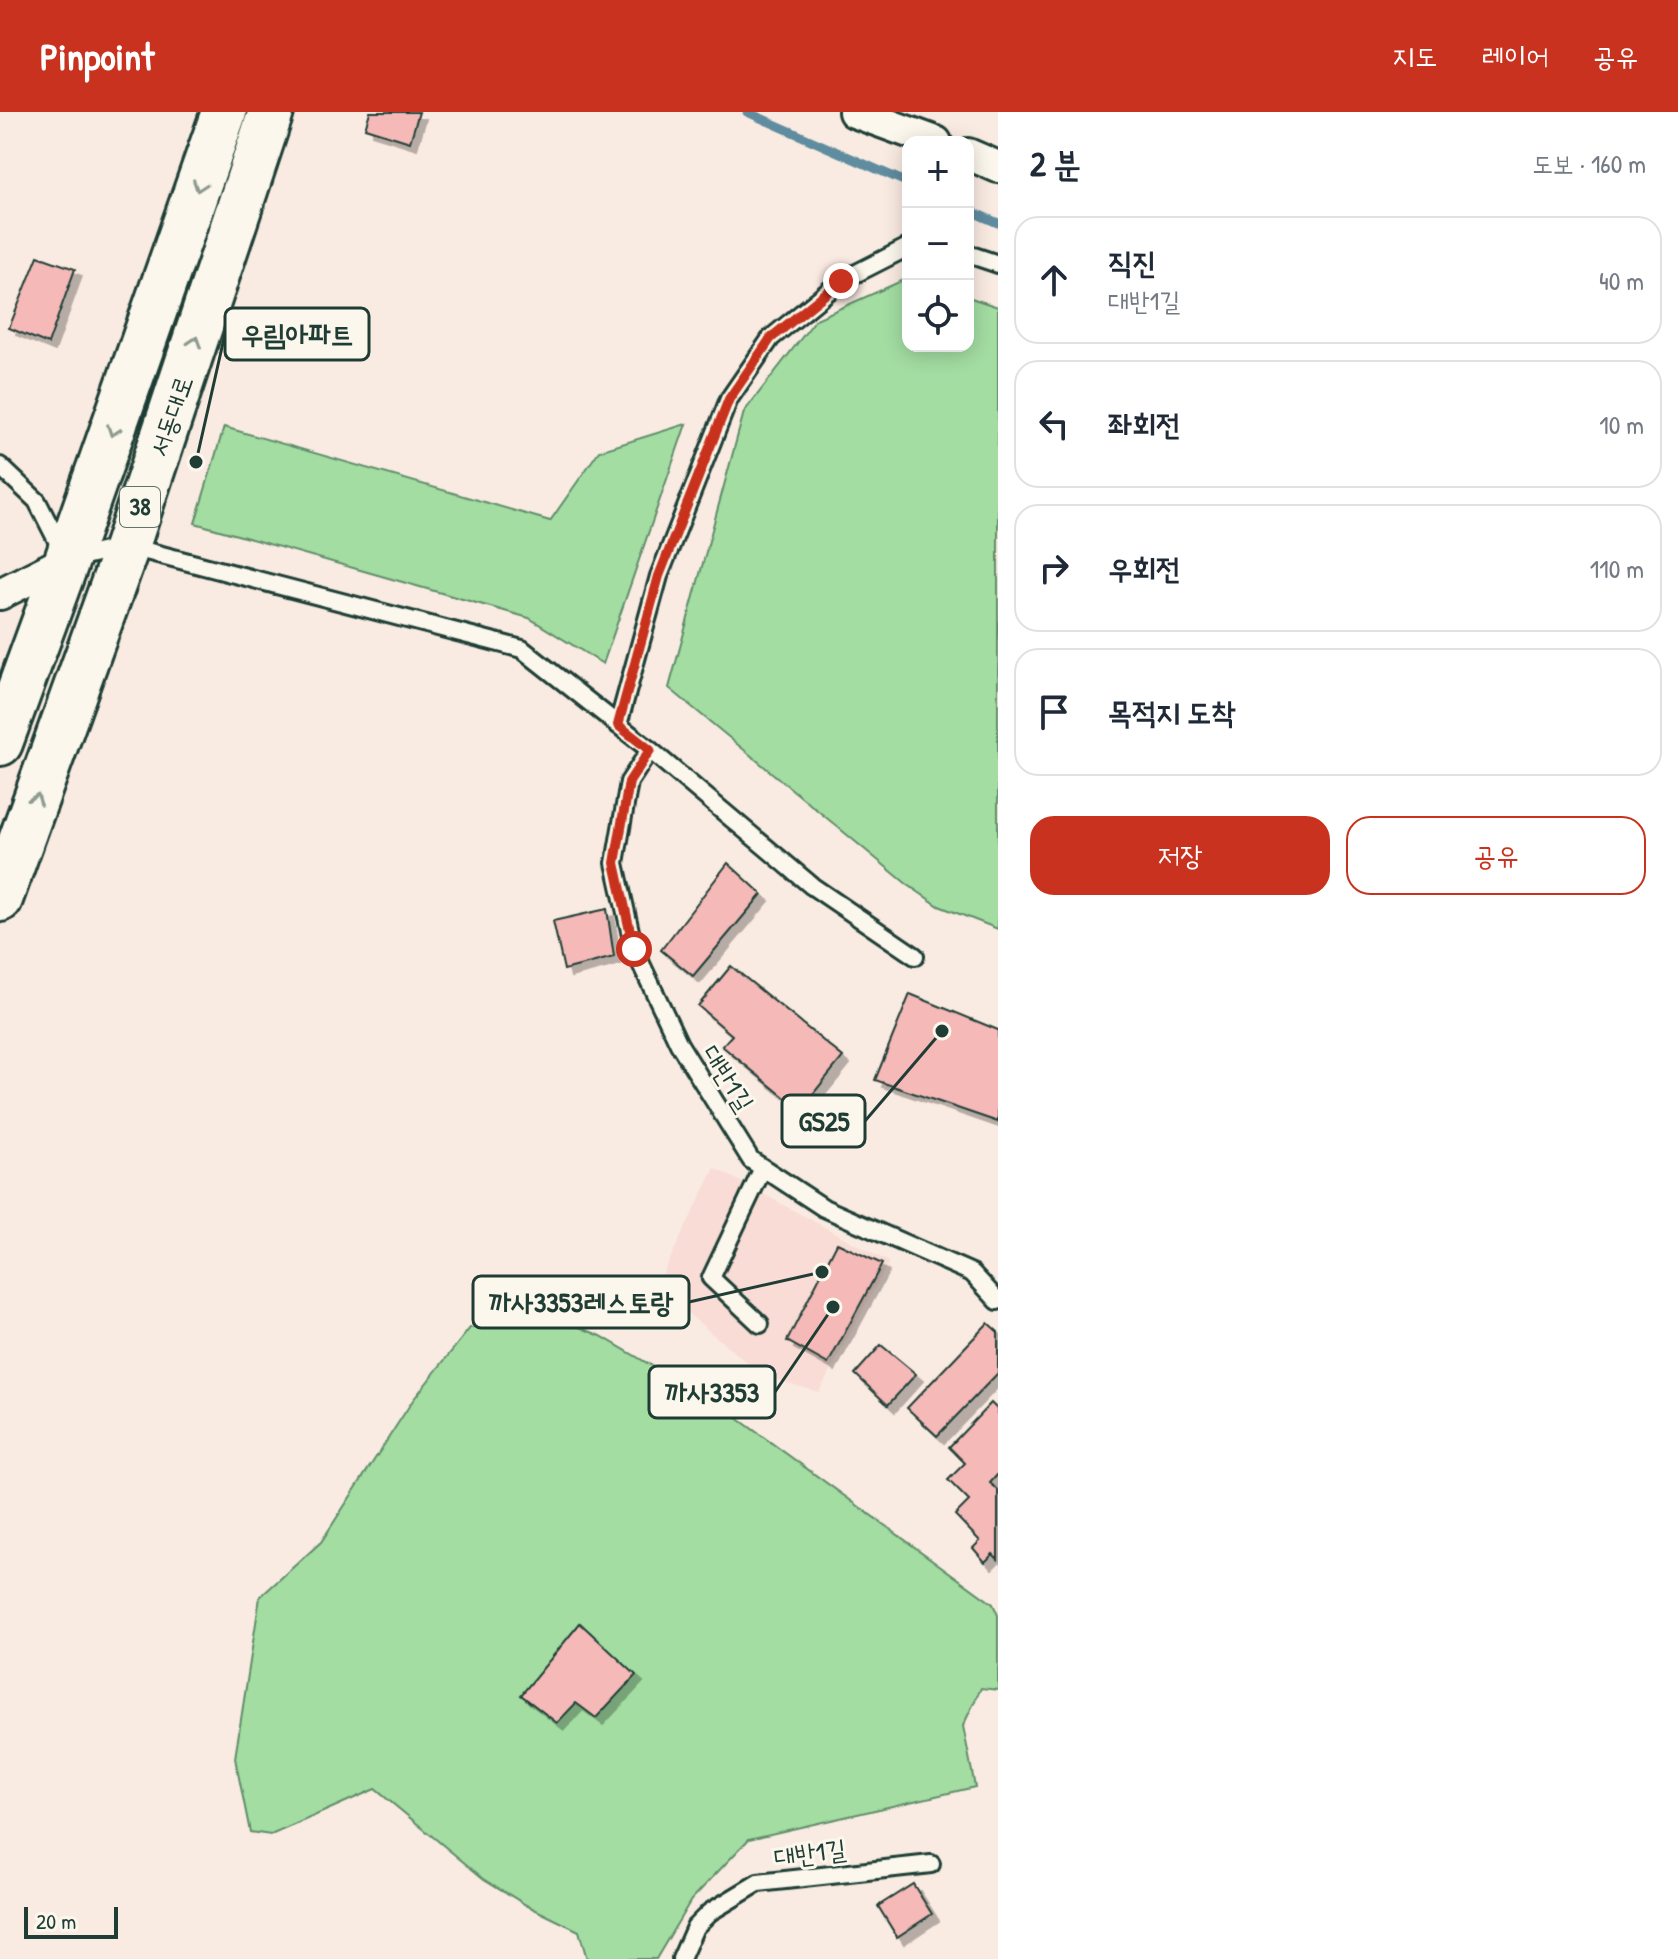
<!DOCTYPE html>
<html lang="ko">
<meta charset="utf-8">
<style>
body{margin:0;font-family:"Patrick Hand","Poor Story",sans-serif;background:#f6f6f7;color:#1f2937}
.controls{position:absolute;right:24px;top:24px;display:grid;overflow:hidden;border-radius:16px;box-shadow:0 4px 20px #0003}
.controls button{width:72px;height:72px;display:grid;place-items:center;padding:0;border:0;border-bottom:2px solid #e0e1e3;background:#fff;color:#1f2937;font:40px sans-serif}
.scale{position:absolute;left:24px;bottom:20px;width:94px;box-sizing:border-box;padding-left:8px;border:4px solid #1f3d34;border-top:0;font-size:22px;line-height:28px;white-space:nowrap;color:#1f3d34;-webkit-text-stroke:6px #fbf7ec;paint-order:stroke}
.stop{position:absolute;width:24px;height:24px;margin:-18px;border:6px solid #c8321e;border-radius:50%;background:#fff}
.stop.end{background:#c8321e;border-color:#fff;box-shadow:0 2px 8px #0008}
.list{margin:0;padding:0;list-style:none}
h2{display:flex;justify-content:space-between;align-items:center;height:104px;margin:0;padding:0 32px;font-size:34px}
h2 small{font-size:26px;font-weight:400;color:#747a83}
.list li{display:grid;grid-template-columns:52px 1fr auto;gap:24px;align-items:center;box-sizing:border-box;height:128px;margin:0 16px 16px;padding:0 16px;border:2px solid #e0e1e3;border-radius:24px}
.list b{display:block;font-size:30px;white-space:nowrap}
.list p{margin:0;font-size:26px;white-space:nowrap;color:#747a83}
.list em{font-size:26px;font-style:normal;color:#747a83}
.actions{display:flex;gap:16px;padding:24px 32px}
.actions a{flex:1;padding:18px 0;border:2px solid #c8321e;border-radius:24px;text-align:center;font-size:28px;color:#c8321e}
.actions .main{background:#c8321e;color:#fff}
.icon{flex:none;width:44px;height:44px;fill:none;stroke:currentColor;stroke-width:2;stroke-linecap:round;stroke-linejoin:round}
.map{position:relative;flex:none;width:998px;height:1847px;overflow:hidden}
header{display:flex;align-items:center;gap:48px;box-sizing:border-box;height:112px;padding:0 40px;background:#c8321e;color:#fff}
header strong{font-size:38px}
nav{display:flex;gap:44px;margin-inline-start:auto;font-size:28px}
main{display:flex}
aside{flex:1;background:#fff}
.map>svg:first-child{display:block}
.built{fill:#f8dcd5}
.green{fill:#a3dda2;stroke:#618d6b;stroke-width:2}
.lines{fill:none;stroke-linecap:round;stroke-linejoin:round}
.stream{stroke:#5e8c9f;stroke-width:9}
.building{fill:#f5b9b8;stroke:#1f3d34;stroke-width:2;filter:url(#shadow)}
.service-casing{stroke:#1f3d34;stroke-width:22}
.minor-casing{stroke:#1f3d34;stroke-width:36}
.primary-casing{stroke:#1f3d34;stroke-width:50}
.service{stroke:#fbf7ec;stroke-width:16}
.minor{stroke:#fbf7ec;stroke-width:30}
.primary{stroke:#fbf7ec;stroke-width:44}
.oneway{stroke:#8d9a90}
.route{stroke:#c8321e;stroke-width:10}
.labels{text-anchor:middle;stroke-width:6;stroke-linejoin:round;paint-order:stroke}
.shield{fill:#fbf7ec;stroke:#61756b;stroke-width:2}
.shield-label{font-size:24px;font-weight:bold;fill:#1f3d34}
.street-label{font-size:26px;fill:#1f3d34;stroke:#fbf7ec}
.leader{fill:none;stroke:#1f3d34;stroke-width:3}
.callout-dot{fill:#1f3d34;stroke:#fbf7ec;stroke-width:3}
.callout{fill:#fbf7ec;stroke:#1f3d34;stroke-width:3}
.callout-label{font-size:28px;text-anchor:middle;font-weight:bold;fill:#1f3d34}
</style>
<header>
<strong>Pinpoint</strong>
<nav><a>지도</a><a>레이어</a><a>공유</a></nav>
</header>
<main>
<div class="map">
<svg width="998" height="1847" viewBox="0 0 998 1847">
<defs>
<filter id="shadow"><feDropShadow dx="7" dy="7" stdDeviation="0" flood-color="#0004"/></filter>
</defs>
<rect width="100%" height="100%" fill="#faebe2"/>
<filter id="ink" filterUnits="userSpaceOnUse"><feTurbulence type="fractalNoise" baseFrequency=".0125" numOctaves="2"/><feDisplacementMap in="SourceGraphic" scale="16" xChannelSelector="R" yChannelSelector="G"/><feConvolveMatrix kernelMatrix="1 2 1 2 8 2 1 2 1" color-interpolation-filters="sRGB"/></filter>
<g filter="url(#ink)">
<path class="built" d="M715 1056 889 1150 819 1280 763 1264 656 1175Z"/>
<path class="green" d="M908 166V234H968V185L998 195V817L939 794 908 773 669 576 744 300 816 207Z
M686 312 603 552 529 506 195 411 224 315 550 409 599 339Z
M555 1205 601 1224 722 1295 993 1492 998 1503V1578L981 1576 963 1614 975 1675 749 1727 691 1788 656 1847H587L579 1819 526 1793 484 1767 375 1677 271 1723 250 1720 235 1646 260 1485 321 1430 413 1288 470 1216Z"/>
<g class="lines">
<path class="stream" d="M747 0 908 71
M968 98 998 111"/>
</g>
<path class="building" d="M370 0H419L410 30 365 16Z
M38 144 75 157 48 232 9 216Z
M728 751 762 782 693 864 661 838Z
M607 797 614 845 564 858 553 809Z
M731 854 843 945 800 998 722 934 732 923 698 894Z
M910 882 998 918V1010L875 968Z
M837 1131 882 1152 828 1252 787 1229Z
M988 1211 998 1220V1261L937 1324 907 1296Z
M881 1233 916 1262 888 1293 855 1262Z
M991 1291 998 1298V1362L990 1371 998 1378V1447L993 1442 985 1450 973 1436 980 1429 955 1403 969 1389 948 1368 965 1351 949 1335Z
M580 1511 636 1563 596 1606 576 1591 557 1611 521 1583Z
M913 1772 932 1802 897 1825 878 1794Z"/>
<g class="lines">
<g class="service-casing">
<path id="service" d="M968 142 998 152
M0 354 37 389 67 448 127 434 522 537 650 638 812 774 915 844
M618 613 659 464 729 287 771 226 841 169 908 135
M650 638 629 670 615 751 634 837 679 932 751 1048 824 1096 972 1161 998 1189
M760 1212 711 1166 763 1056
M681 1847 695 1815 710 1800 758 1771 931 1752"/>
</g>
<g class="minor-casing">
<path id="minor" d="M854 0 936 30
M968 42 998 55
M0 482 67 448"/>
</g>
<g class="primary-casing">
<path id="primary" d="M0 631 67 448 224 0
M0 787 127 434 271 0"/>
</g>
<use href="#service" class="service"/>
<use href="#minor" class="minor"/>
<use href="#primary" class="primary"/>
</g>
<defs><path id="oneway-chevron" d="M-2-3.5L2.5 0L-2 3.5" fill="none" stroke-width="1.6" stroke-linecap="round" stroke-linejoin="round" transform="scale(2)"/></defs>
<g class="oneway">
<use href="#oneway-chevron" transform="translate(199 74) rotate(109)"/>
<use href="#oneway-chevron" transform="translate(195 230) rotate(-72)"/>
<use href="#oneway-chevron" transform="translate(113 319) rotate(109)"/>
<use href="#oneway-chevron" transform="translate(36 687) rotate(-70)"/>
</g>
</g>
<g class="lines" filter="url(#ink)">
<path class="route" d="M634 837 615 751 629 670 650 638 618 613 659 464 729 287 771 226 841 169"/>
</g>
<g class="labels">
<rect class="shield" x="120" y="375" width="40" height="40" rx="6"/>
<g class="shield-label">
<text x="140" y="403">38</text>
</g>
<g class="street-label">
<text transform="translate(171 304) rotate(-71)" y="9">서동대로</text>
<text transform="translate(728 966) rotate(58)" y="9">대반1길</text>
<text transform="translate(810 1741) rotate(-7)" y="9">대반1길</text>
</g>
</g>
<path class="leader" d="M196 350L225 222M942 919L865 1009M822 1160L689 1190M833 1195L775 1280"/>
<g class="callout-dot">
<circle cx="196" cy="350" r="8"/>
<circle cx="942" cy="919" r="8"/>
<circle cx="822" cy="1160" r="8"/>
<circle cx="833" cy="1195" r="8"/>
</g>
<g class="callout">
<rect x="225" y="196" width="144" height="52" rx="8"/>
<rect x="782" y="983" width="83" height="52" rx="8"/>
<rect x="473" y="1164" width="216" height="52" rx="8"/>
<rect x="649" y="1254" width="126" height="52" rx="8"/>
</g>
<g class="callout-label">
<text x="297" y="232">우림아파트</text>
<text x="824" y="1019">GS25</text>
<text x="581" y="1200">까사3353레스토랑</text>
<text x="712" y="1290">까사3353</text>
</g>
</svg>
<div class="controls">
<button>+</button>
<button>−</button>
<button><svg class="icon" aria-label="locate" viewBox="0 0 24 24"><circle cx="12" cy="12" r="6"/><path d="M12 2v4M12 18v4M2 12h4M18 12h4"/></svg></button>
</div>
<div class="scale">20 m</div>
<div class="stop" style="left:634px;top:837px"></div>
<div class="stop end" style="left:841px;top:169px"></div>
</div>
<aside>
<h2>2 분<small>도보 · 160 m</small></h2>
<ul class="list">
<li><svg class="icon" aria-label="ahead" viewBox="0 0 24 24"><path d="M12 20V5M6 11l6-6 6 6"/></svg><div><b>직진</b><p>대반1길</p></div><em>40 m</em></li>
<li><svg class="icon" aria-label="left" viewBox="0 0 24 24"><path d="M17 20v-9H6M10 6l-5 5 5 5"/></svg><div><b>좌회전</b></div><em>10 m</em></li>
<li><svg class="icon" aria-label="right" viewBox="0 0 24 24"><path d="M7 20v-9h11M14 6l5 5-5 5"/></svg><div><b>우회전</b></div><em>110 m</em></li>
<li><svg class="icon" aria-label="arrive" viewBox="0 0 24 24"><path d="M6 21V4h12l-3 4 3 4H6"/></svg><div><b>목적지 도착</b></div></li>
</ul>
<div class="actions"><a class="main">저장</a><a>공유</a></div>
</aside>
</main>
